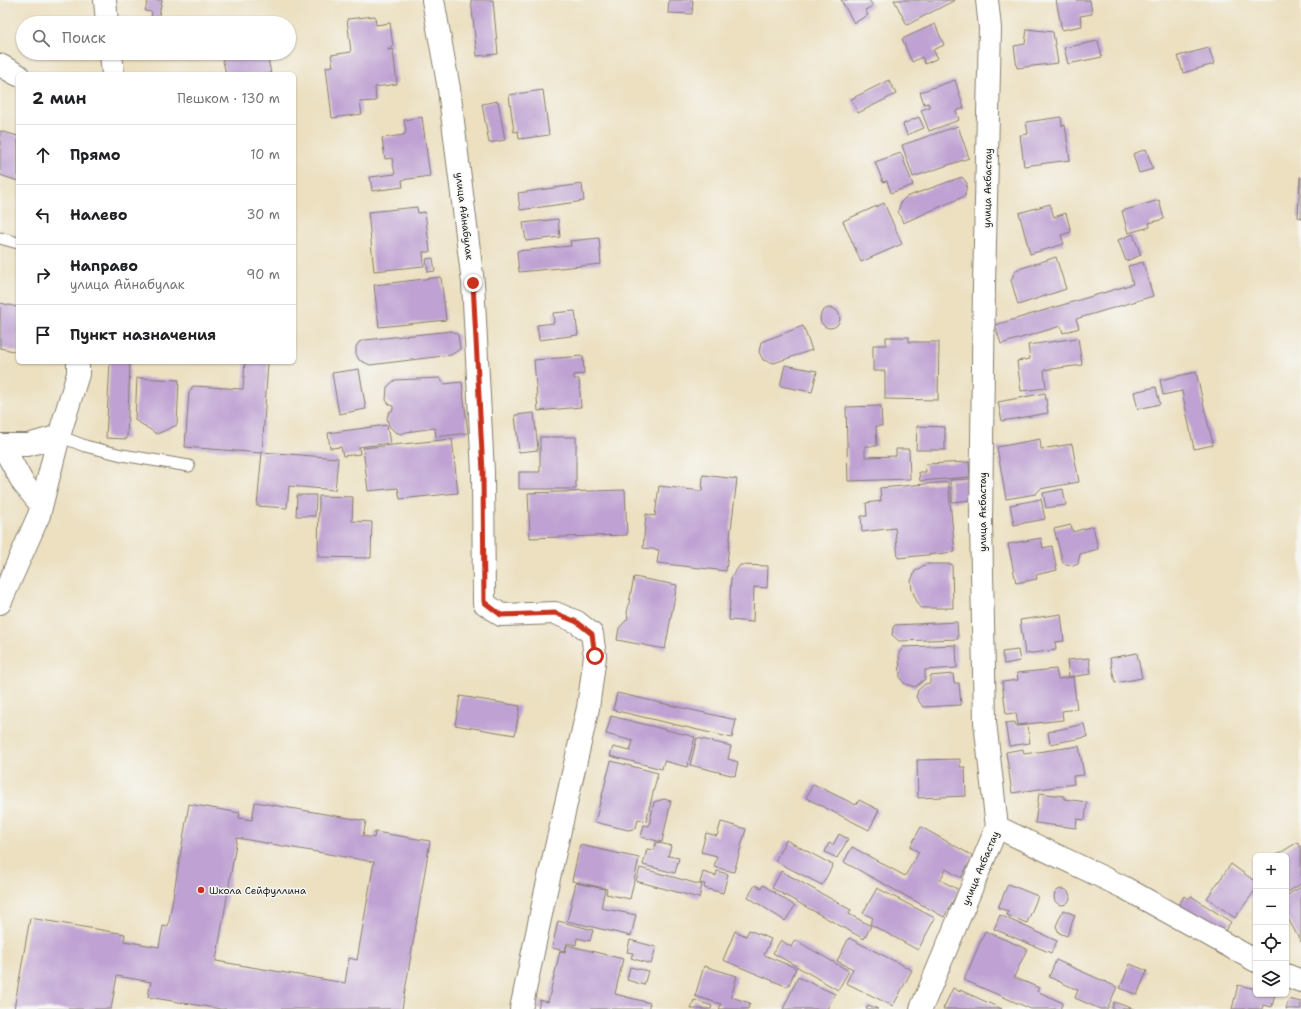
<!DOCTYPE html>
<html lang="ru">
<meta charset="utf-8">
<style>
body{margin:0;font-family:"Shantell Sans",sans-serif;background:#f2f2f2;color:#202124}
.controls{position:absolute;right:12px;bottom:12px;display:grid;overflow:hidden;border-radius:6px;box-shadow:0 1px 3px #0004}
.controls button{width:36px;height:36px;display:grid;place-items:center;padding:0;border:0;border-bottom:1px solid #e0e0e0;background:#fff;color:#202124;font:20px sans-serif}
.stop{position:absolute;width:12px;height:12px;margin:-9px;border:3px solid #c8321e;border-radius:50%;background:#fff}
.stop.end{background:#c8321e;border-color:#fff;box-shadow:0 1px 4px #0008}
.list{margin:0;padding:0;list-style:none}
h2{display:flex;justify-content:space-between;align-items:center;height:52px;margin:0;padding:0 16px;font-size:17px}
h2 small{font-size:13px;font-weight:400;color:#757577}
.list li{display:grid;grid-template-columns:26px 1fr auto;gap:12px;align-items:center;box-sizing:border-box;height:60px;padding:0 16px;border-top:1px solid #e0e0e0}
.list b{display:block;font-size:15px;white-space:nowrap}
.list p{margin:0;font-size:13px;white-space:nowrap;color:#757577}
.list em{font-size:13px;font-style:normal;color:#757577}
.icon{flex:none;width:22px;height:22px;fill:none;stroke:currentColor;stroke-width:2;stroke-linecap:round;stroke-linejoin:round}
.map{position:relative;flex:none;width:1301px;height:1009px;overflow:hidden}
.search{position:absolute;background:#fff;box-shadow:0 1px 3px #0004;left:16px;top:16px;width:280px;height:44px;display:flex;align-items:center;gap:10px;box-sizing:border-box;padding:0 14px;border-radius:22px;color:#757577;font-size:15px}
.panel{position:absolute;background:#fff;box-shadow:0 1px 3px #0004;left:16px;top:72px;width:280px;height:292px;border-radius:6px}
.map>svg:first-child{display:block}
.building{fill:#bfa2d3;fill-rule:evenodd}
.lines{fill:none;stroke-linecap:round;stroke-linejoin:round}
.service-casing{stroke:#847e6e;stroke-width:13}
.minor-casing{stroke:#847e6e;stroke-width:24}
.service{stroke:#fff;stroke-width:11}
.minor{stroke:#fff;stroke-width:22}
.route{stroke:#c8321e;stroke-width:5}
.poi-dot{fill:#c8321e;stroke:#f6f6f2;stroke-width:1.5}
.labels{text-anchor:middle;stroke-width:3;stroke-linejoin:round;paint-order:stroke}
.street-label{font-size:10px;fill:#1c1c1c;stroke:#f6f6f2}
.poi-label{font-size:10px;fill:#1c1c1c;stroke:#f6f6f2;text-anchor:start}
</style>
<div class="map">
<svg width="1301" height="1009" viewBox="0 0 1301 1009">
<rect width="100%" height="100%" fill="#f6f6f2"/>
<filter id="ink" filterUnits="userSpaceOnUse"><feTurbulence type="fractalNoise" baseFrequency=".025" numOctaves="2"/><feDisplacementMap in="SourceGraphic" scale="8" xChannelSelector="R" yChannelSelector="G"/><feConvolveMatrix kernelMatrix="1 2 1 2 8 2 1 2 1" color-interpolation-filters="sRGB"/></filter>
<filter id="wash" filterUnits="userSpaceOnUse"><feTurbulence type="fractalNoise" baseFrequency=".012" numOctaves="4" result="noise"/><feDisplacementMap in="SourceGraphic" scale="16" xChannelSelector="R" yChannelSelector="G"/><feGaussianBlur stdDeviation="0.9" result="paint"/><feColorMatrix in="noise" values="0 0 0 0 0 0 0 0 0 0 0 0 0 0 0 0 0 1.4 0 .05"/><feComposite in="paint" operator="in"/></filter>
<g filter="url(#wash)">
<rect width="100%" height="100%" fill="#ece0c1"/>
<g id="blocks">
<path class="building" d="M148 0H162L158 20 151 18 152 12 145 11Z
M471 0H493L498 54 477 56Z
M669 0H693L692 14 668 13Z
M841 0H869L873 6 865 10 868 15 854 23Z
M894 0H955L907 25Z
M1056 0H1090L1092 14 1080 16 1082 26 1062 30Z
M375 16 376 25 390 23 393 47 388 48V50L393 49 397 84 375 87 376 101 360 102 362 114 332 118 326 67 333 66 331 55 351 52 347 19Z
M935 24 944 45 933 50 938 58 925 64 922 57 912 62 902 39Z
M1027 29 1053 32 1058 63 1017 68 1014 46 1025 44Z
M1098 41 1102 57 1068 64 1064 48Z
M1209 48 1214 64 1183 73 1178 56Z
M221 53H267L271 74H226Z
M889 80 896 94 858 113 851 99Z
M955 80 964 108 956 111 959 120 929 131 921 110 930 107 928 103 924 104 920 92Z
M543 90 549 135 519 139 518 131 514 132 509 95Z
M498 101 505 140 489 143 482 104Z
M422 117 430 176 402 180 403 187 372 191 370 177 395 174 392 158 385 159 382 138 404 135 406 131 404 120Z
M919 117 924 128 907 135 903 124Z
M1061 117 1062 126 1065 125 1070 160 1024 166 1020 135 1028 134 1026 122Z
M958 126 969 158 913 177 902 145Z
M0 131 18 136V181L0 175Z
M1146 149 1153 169 1139 173 1133 154Z
M901 153 913 185 891 193 887 181 883 182 875 162Z
M962 177 967 183 965 196 903 223 898 211 901 202 906 197Z
M1300 177H1301V218L1298 217Z
M582 184 584 201 520 210 518 193Z
M1159 200 1164 219 1149 223 1150 227 1128 233 1122 211Z
M884 203 902 244 861 262 843 221Z
M1050 204 1054 217 1066 213 1071 232 1061 235 1064 244 1030 254 1019 213Z
M417 207 418 213 425 212 430 252H423L424 266 374 271 368 212Z
M558 219 560 237 526 241 523 223Z
M1133 234 1141 255 1126 261 1118 240Z
M599 238 601 264 519 272 517 251 571 246 570 241Z
M1056 257 1066 289 1018 305 1011 280 1016 270Z
M433 258 435 271 428 272 426 259Z
M1143 262 1153 296 1076 319 1079 328 1063 333 1061 326 1001 344 995 325 1133 284 1128 266Z
M441 277 446 320 379 327 374 285Z
M0 303 18 307V352L0 348Z
M820 318a10 10 0 1 1 20 0a10 10 0 1 1-20 0Z
M575 311 578 335 539 340 537 325 554 323 553 313Z
M803 326 812 350 774 363 763 360 759 352 761 342Z
M452 331 458 335 460 349 451 355 370 365 359 360 356 354V347L359 342 365 340Z
M886 337H909V342H939L938 400 885 399V371H873V345H886Z
M1078 338 1082 365 1044 370 1046 388 1021 391 1017 361 1030 359 1028 345Z
M583 356 584 374 574 375V379H579L581 407 538 411 534 360Z
M110 362H130L127 439 106 438Z
M245 362H268L262 453 185 447 189 393 193 386 243 389Z
M785 365 817 371 812 392 780 386Z
M359 369 366 409 339 414 332 373Z
M1196 372 1213 445 1194 449 1182 391 1163 395 1160 380Z
M137 378 179 380 177 425 157 434 135 420Z
M440 378 444 384 462 382 468 433 436 437 435 428 406 432 401 434 395 432 389 426 387 418 389 412 393 410V406L389 404 386 400 387 387 395 380Z
M1156 387 1160 404 1138 409 1134 392Z
M1045 393 1048 413 1002 421 998 402Z
M881 406 882 426H876L877 446H865V457L896 456V449H909L910 479 848 481 846 407Z
M534 413 538 450 519 452 515 415Z
M387 425 390 443 359 447 360 454 343 456 341 447 330 448 328 433Z
M917 426 945 427V450H916Z
M540 437H576V489H519V472H540Z
M452 439 458 493 400 499 398 488 368 491 363 448Z
M1040 439 1041 449 1072 444 1079 482 1040 489 1036 494 1006 499 997 447Z
M262 452 338 458 335 490 289 486 287 508 257 506Z
M969 462 970 477 920 481 919 472H926L925 464Z
M703 475 737 479 726 571 657 563 659 550 643 548 646 514 655 516 659 486 702 491Z
M971 479 972 500 952 502 950 480Z
M948 482 955 552 898 558 895 528 862 532 861 516H867L866 503 881 501 880 488Z
M1063 489 1066 505 1046 508 1043 493Z
M625 490 627 535 530 538 528 493Z
M297 495H316L315 516H296Z
M319 496 353 497 352 521 372 522 371 558 318 557Z
M1041 499 1045 519 1014 525 1010 505Z
M1071 525 1073 532 1093 526 1098 549 1080 554 1078 564 1073 566 1063 563 1054 529Z
M1041 538 1043 548 1052 546 1057 570 1036 575 1037 579 1016 583 1008 544Z
M926 564H952L953 608H921L917 602 912 590 911 581 915 571Z
M740 565 768 566 767 588 754 587 753 622 729 620 731 578Z
M634 577 677 585 665 649 617 640 619 628 628 618 627 613Z
M1061 614 1064 641 1055 642 1056 650 1025 654 1020 620Z
M957 622 958 639 899 641 892 635 893 627 895 625Z
M956 645 957 668 925 670V679L915 687 905 684 900 678 899 653 903 647Z
M1018 650 1020 661 1004 664 1002 652Z
M1137 653 1142 678 1115 683 1110 658Z
M1089 658 1091 674 1069 677 1067 660Z
M1056 669 1058 679 1073 677 1077 709 1062 711 1063 720 1018 725 1016 713 1006 714 1002 682 1018 680 1017 673Z
M953 674 954 683H959L961 705 923 707 916 697 918 690 925 684 930 683V676Z
M617 693 736 720 732 738 613 710Z
M460 696 520 706 515 735 455 725Z
M611 716 695 737 687 767 664 761 662 769 610 756 613 747 630 751 633 741 606 734Z
M1015 722 1016 726 1027 725 1030 743 1009 746 1005 723Z
M1084 724 1087 737 1050 744 1048 732Z
M697 738 731 746 728 759 738 762 735 776 690 765Z
M1079 746 1084 775 1073 776 1074 784 1012 793 1006 752 1023 749 1024 754Z
M960 759V767H965L966 796 918 798 917 760Z
M611 761 658 773 646 821 638 819 636 828 633 829 628 830 595 822Z
M813 784 856 805 859 800 879 810 869 830 806 798Z
M1039 793 1064 796V799L1087 802 1085 820 1077 819 1076 828 1035 823Z
M664 799 671 801 662 842 641 837 644 825 649 826 654 802Z
M255 802 366 821 363 836 374 838 375 832 430 841 402 1009H221L148 997 151 982 117 976 111 1009H14L30 918 125 934 124 941 159 947 163 926 168 927 189 804 240 813 239 818 252 820ZM237 838 374 862 357 960 349 958 345 983 216 961Z
M721 822 746 829 734 872 714 867 717 856 701 852 706 833 717 836Z
M921 827 973 856 961 878 946 869 940 880 959 890 944 917 844 862 852 847 905 876 919 852 910 847Z
M839 834 848 839 837 858 825 852 829 843 833 845Z
M786 840 833 865 822 885 775 861Z
M656 842 671 846 668 856 679 858 675 873 643 865 647 849 654 850Z
M1298 842 1301 848V884L1286 893V856H1275Z
M580 845 639 858 630 899 606 894 607 889 572 881Z
M1231 864 1256 882V889L1235 918 1207 898Z
M640 868 702 885 699 898 636 881Z
M717 871 728 874 723 893 704 888 705 884 700 883 703 872 716 876Z
M781 871 851 910 849 914 871 926 864 939 772 888Z
M576 883 605 889 601 908 636 915 631 936 567 921Z
M1008 884 1038 896 1027 923 1007 915 1008 911 998 908Z
M755 885 761 888 763 885 795 906 785 921 748 897Z
M1301 887V942L1286 915V896Z
M877 888 935 918 918 950 870 924 873 918 863 913Z
M1054 897a8 8 0 1 1 16 0a8 8 0 1 1-16 0Z
M1184 896 1188 899 1191 896 1231 922 1222 935 1178 906Z
M1063 910 1075 915 1067 936 1059 933 1056 926Z
M1000 915 1057 941 1051 953 994 929Z
M558 921 593 930 590 941 577 938 576 945 567 943 565 951 552 948Z
M749 930 771 939 764 955 796 968 788 987 723 960 735 931 746 936Z
M985 931 1027 949 1014 977 1039 988 1037 991 1063 1003 1060 1009H1031L964 980Z
M849 938 912 970 893 1006 846 983 853 969 837 961Z
M630 940 656 947 651 964 631 958 633 953 627 952Z
M781 940 791 947 795 940 849 971 838 990 773 953Z
M567 945 623 959 615 994 650 1003 648 1009H538L540 1000 548 1002 560 951 565 952Z
M1056 960 1117 987 1107 1009H1100L1075 998 1078 990 1049 977Z
M1130 964 1147 971 1137 995 1120 988Z
M704 966 737 976 731 997 750 1003 748 1009H719L721 1004 695 996Z
M630 967 648 971 644 985 627 980Z
M798 977 835 994 827 1009H783Z
M1238 985 1256 989V994H1275L1272 1007 1263 1005 1262 1009H1232Z
M953 988 960 992V990L1002 1009H943Z
M1289 999 1301 1002V1009H1286Z
M694 1000 712 1006 711 1009H691Z
M1114 1002 1134 1009H1112Z
M868 1005 878 1009H866Z"/>
</g>
</g>
<g filter="url(#ink)">
<use href="#blocks" fill-opacity="0" stroke="#847e6e" stroke-width="1"/>
<g class="lines">
<g class="service-casing">
<path id="service" d="M0 238 18 243
M59 436 85 446 122 455 189 466"/>
</g>
<g class="minor-casing">
<path id="minor" d="M105 0 107 23
M433 0 449 89 473 283 483 472 484 603 501 615 555 613 577 622 592 634 595 656 588 708 545 895 521 1009
M111 53 113 74
M0 65 18 75
M0 445H28L59 436
M2 445 23 483 41 505
M0 603 39 515 59 436 78 374V362
M997 827 1125 888 1256 961
M1286 975 1301 981
M921 1009 997 827 985 722 981 522 984 286 990 28 987 0"/>
</g>
<use href="#service" class="service"/>
<use href="#minor" class="minor"/>
</g>
</g>
<g class="lines" filter="url(#ink)">
<path class="route" d="M473 283 483 472 484 602 501 615 555 613 577 622 592 634 595 656"/>
</g>
<circle class="poi-dot" cx="201" cy="890" r="4"/>
<g class="labels">
<g class="street-label">
<text transform="translate(987 188) rotate(-89)" y="4">улица Акбастау</text>
<text transform="translate(465 216) rotate(83)" y="4">улица Айнабулак</text>
<text transform="translate(982 512) rotate(-90)" y="4">улица Акбастау</text>
<text transform="translate(980 868) rotate(-67)" y="4">улица Акбастау</text>
</g>
<g class="poi-label">
<text x="209" y="894">Школа Сейфуллина</text>
</g>
</g>
</svg>
<div class="controls">
<button>+</button>
<button>−</button>
<button><svg class="icon" aria-label="locate" viewBox="0 0 24 24"><circle cx="12" cy="12" r="6"/><path d="M12 2v4M12 18v4M2 12h4M18 12h4"/></svg></button>
<button><svg class="icon" aria-label="layers" viewBox="0 0 24 24"><path d="M12 4l9 5-9 5-9-5zM3 14l9 5 9-5"/></svg></button>
</div>
<div class="stop" style="left:595px;top:656px"></div>
<div class="stop end" style="left:473px;top:283px"></div>
<div class="search"><svg class="icon" aria-label="search" viewBox="0 0 24 24"><circle cx="10" cy="10" r="6"/><path d="M15 15l6 6"/></svg>Поиск</div>
<section class="panel">
<h2>2 мин<small>Пешком · 130 m</small></h2>
<ul class="list">
<li><svg class="icon" aria-label="ahead" viewBox="0 0 24 24"><path d="M12 20V5M6 11l6-6 6 6"/></svg><div><b>Прямо</b></div><em>10 m</em></li>
<li><svg class="icon" aria-label="left" viewBox="0 0 24 24"><path d="M17 20v-9H6M10 6l-5 5 5 5"/></svg><div><b>Налево</b></div><em>30 m</em></li>
<li><svg class="icon" aria-label="right" viewBox="0 0 24 24"><path d="M7 20v-9h11M14 6l5 5-5 5"/></svg><div><b>Направо</b><p>улица Айнабулак</p></div><em>90 m</em></li>
<li><svg class="icon" aria-label="arrive" viewBox="0 0 24 24"><path d="M6 21V4h12l-3 4 3 4H6"/></svg><div><b>Пункт назначения</b></div></li>
</ul>
</section>
</div>
